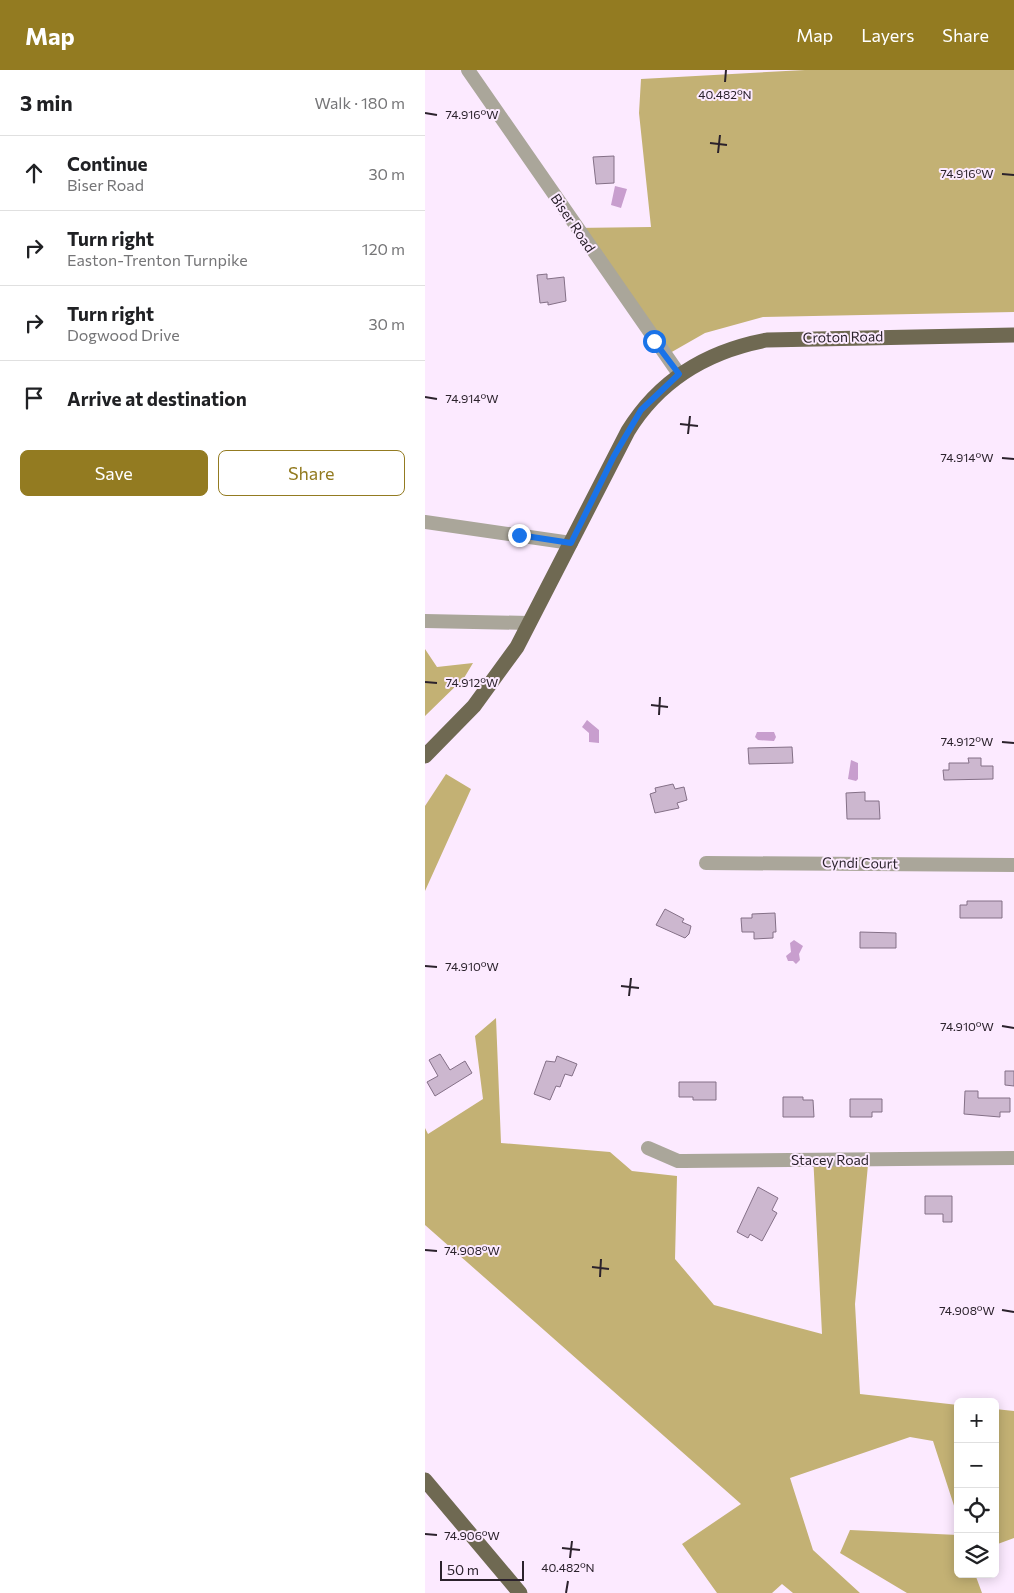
<!DOCTYPE html>
<meta charset="utf-8">
<style>
body{margin:0;font-family:Commissioner,sans-serif;background:#f2f2f2;color:#202124}
.controls{position:absolute;right:15px;bottom:15px;display:grid;overflow:hidden;border-radius:8px;box-shadow:0 2px 12px #0003}
.controls button{width:45px;height:45px;display:grid;place-items:center;padding:0;border:0;border-bottom:1px solid #e0e0e0;background:#fff;color:#202124;font:25px sans-serif}
.scale{position:absolute;left:15px;bottom:12px;width:84px;box-sizing:border-box;padding-left:5px;border:2px solid #2b222c;border-top:0;font-size:14px;line-height:18px;white-space:nowrap;color:#2b222c;-webkit-text-stroke:4px #fceaff;paint-order:stroke}
.stop{position:absolute;width:15px;height:15px;margin:-11px;border:4px solid #1a73e8;border-radius:50%;background:#fff}
.stop.end{background:#1a73e8;border-color:#fff;box-shadow:0 1px 5px #0008}
.list{margin:0;padding:0;list-style:none}
h2{display:flex;justify-content:space-between;align-items:center;height:65px;margin:0;padding:0 20px;font-size:21px}
h2 small{font-size:16px;font-weight:400;color:#757577}
.list li{display:grid;grid-template-columns:32px 1fr auto;gap:15px;align-items:center;box-sizing:border-box;height:75px;padding:0 20px;border-top:1px solid #e0e0e0}
.list b{display:block;font-size:19px;white-space:nowrap}
.list p{margin:0;font-size:16px;white-space:nowrap;color:#757577}
.list em{font-size:16px;font-style:normal;color:#757577}
.actions{display:flex;gap:10px;padding:15px 20px}
.actions a{flex:1;padding:11px 0;border:1px solid #937b21;border-radius:8px;text-align:center;font-size:18px;color:#937b21}
.actions .main{background:#937b21;color:#fff}
.icon{flex:none;width:28px;height:28px;fill:none;stroke:currentColor;stroke-width:2;stroke-linecap:round;stroke-linejoin:round}
.map{position:relative;flex:none;width:589px;height:1523px;overflow:hidden}
header{display:flex;align-items:center;gap:30px;box-sizing:border-box;height:70px;padding:0 25px;background:#937b21;color:#fff}
header strong{font-size:24px}
nav{display:flex;gap:28px;margin-inline-start:auto;font-size:18px}
main{display:flex}
aside{flex:1;background:#fff}
.map>svg:first-child{display:block}
.forest{fill:#c3b174}
.water{fill:#c89ece}
.building{fill:#ccb7cf;stroke:#847087}
.lines{fill:none;stroke-linecap:round;stroke-linejoin:round}
.minor{stroke:#aaa69a;stroke-width:14}
.major{stroke:#6f6952;stroke-width:15}
.route{stroke:#1a73e8;stroke-width:6}
.ticks{fill:none;stroke:#2b222c;stroke-width:2}
.labels{text-anchor:middle;stroke-width:4;stroke-linejoin:round;paint-order:stroke}
.street-label{font-size:14px;fill:#2b222c;stroke:#fceaff}
.ticks-label{font-size:12px;text-anchor:middle;fill:#2b222c;stroke:#fceaff;stroke-width:4;stroke-linejoin:round;paint-order:stroke}
</style>
<header>
<strong>Map</strong>
<nav><a>Map</a><a>Layers</a><a>Share</a></nav>
</header>
<main>
<aside>
<h2>3 min<small>Walk · 180 m</small></h2>
<ul class="list">
<li><svg class="icon" aria-label="ahead" viewBox="0 0 24 24"><path d="M12 20V5M6 11l6-6 6 6"/></svg><div><b>Continue</b><p>Biser Road</p></div><em>30 m</em></li>
<li><svg class="icon" aria-label="right" viewBox="0 0 24 24"><path d="M7 20v-9h11M14 6l5 5-5 5"/></svg><div><b>Turn right</b><p>Easton-Trenton Turnpike</p></div><em>120 m</em></li>
<li><svg class="icon" aria-label="right" viewBox="0 0 24 24"><path d="M7 20v-9h11M14 6l5 5-5 5"/></svg><div><b>Turn right</b><p>Dogwood Drive</p></div><em>30 m</em></li>
<li><svg class="icon" aria-label="arrive" viewBox="0 0 24 24"><path d="M6 21V4h12l-3 4 3 4H6"/></svg><div><b>Arrive at destination</b></div></li>
</ul>
<div class="actions"><a class="main">Save</a><a>Share</a></div>
</aside>
<div class="map">
<svg width="589" height="1523" viewBox="0 0 589 1523">
<rect width="100%" height="100%" fill="#fceaff"/>
<path class="forest" d="M380 0H589V242L338 247 280 263 238 287 149 158 226 157 214 43 216 9Z
M0 579 12 597 48 593 39 608 0 646Z
M21 704 46 719 0 821V736Z
M71 948 76 1073 185 1082 207 1101 252 1106 250 1189 289 1235 397 1264 388 1084H444L430 1234 435 1324 533 1335V1448L508 1371 485 1367 365 1408 388 1480 435 1523H368L357 1514 347 1523H292L257 1474 316 1434 0 1155V1058L3 1064 58 1029 50 966Z
M570 1339 589 1341V1468L570 1475Z
M425 1460 533 1465V1504H550L557 1523H482L415 1483Z"/>
<path class="water" d="M190 116 202 119 196 138 186 135Z
M162 650 174 660V673L164 672V663L157 657Z
M332 662H349L351 667 349 671 333 670 330 667Z
M426 690 433 693V709L431 711 423 709Z
M369 870 378 876 374 884 375 890 371 894 368 891H363L361 886 366 882 365 873Z"/>
<path class="building" d="M189 86V113L171 114 168 87Z
M122 204V209L139 207 141 231 123 235V232L115 233 112 205Z
M367 677 368 693 324 694 323 678Z
M543 688H556V696H568V709L519 710 518 700H524V693H544Z
M248 714 250 719 259 717 262 730 252 733 254 738 230 743 225 724 231 722 230 718Z
M440 722V731H454L455 749H422L421 723Z
M542 831H577V848H535V835H542Z
M240 839 259 849 257 852 266 856 264 864 260 868 231 855Z
M350 843 351 862H348V868L329 869V862H317L316 848H327V844Z
M435 862 471 863V878H435Z
M15 984 25 1000 40 991 47 1003 10 1026 2 1012 13 1006 4 990Z
M132 986 152 994 147 1006 140 1004 135 1017 131 1016 125 1030 109 1024 121 991 130 992Z
M580 1001H589V1016L580 1015Z
M254 1012H291V1030H268V1027H254Z
M540 1021H553V1028H585V1042H575V1047L539 1044Z
M358 1027H378V1030H388L389 1047H358Z
M425 1029H457V1042H447V1047H425Z
M333 1117 353 1128 347 1140 352 1143 337 1171 325 1164 323 1168 312 1162Z
M500 1126H527V1152H518V1144H500Z"/>
<g class="lines">
<path class="minor" d="M43 0 254 304
M0 452 146 473
M0 551 104 553
M281 793 589 795
M223 1078 253 1091H259L589 1088"/>
<path class="major" d="M0 686 49 636 92 577 203 361C235 309 283 281 342 270L589 265
M0 1410 95 1523"/>
</g>
<g class="lines">
<path class="route" d="M94 465 146 473 189 386 216 340 254 304 229 271"/>
</g>
<path class="ticks" d="M300 12 301 0M0 43 12 45M285 73 302 75M293 83 295 65M577 104 589 105M0 327 12 329M255 354 273 356M263 364 265 346M577 388 589 389M0 612 12 613M226 635 243 637M234 645 235 627M577 672 589 673M0 896 12 897M196 916 214 918M204 926 206 908M577 956 589 958M0 1180 12 1181M167 1197 184 1199M175 1207 176 1189M577 1240 589 1242M0 1464 12 1465M137 1478 155 1480M145 1488 147 1471M141 1523 143 1511"/>
<g class="labels">
<g class="street-label">
<text transform="translate(148 153) rotate(56)" y="5">Biser Road</text>
<text transform="translate(418 267) rotate(-1)" y="5">Croton Road</text>
<text transform="translate(435 793) rotate(1)" y="5">Cyndi Court</text>
<text x="405" y="1095">Stacey Road</text>
</g>
</g>
<g class="ticks-label">
<text x="300" y="29">40.482°N</text>
<text x="47" y="49">74.916°W</text>
<text x="542" y="108">74.916°W</text>
<text x="47" y="333">74.914°W</text>
<text x="542" y="392">74.914°W</text>
<text x="47" y="617">74.912°W</text>
<text x="542" y="676">74.912°W</text>
<text x="47" y="901">74.910°W</text>
<text x="542" y="961">74.910°W</text>
<text x="47" y="1185">74.908°W</text>
<text x="542" y="1245">74.908°W</text>
<text x="47" y="1470">74.906°W</text>
<text x="143" y="1502">40.482°N</text>
</g>
</svg>
<div class="controls">
<button>+</button>
<button>−</button>
<button><svg class="icon" aria-label="locate" viewBox="0 0 24 24"><circle cx="12" cy="12" r="6"/><path d="M12 2v4M12 18v4M2 12h4M18 12h4"/></svg></button>
<button><svg class="icon" aria-label="layers" viewBox="0 0 24 24"><path d="M12 4l9 5-9 5-9-5zM3 14l9 5 9-5"/></svg></button>
</div>
<div class="scale">50 m</div>
<div class="stop" style="left:229px;top:271px"></div>
<div class="stop end" style="left:94px;top:465px"></div>
</div>
</main>
